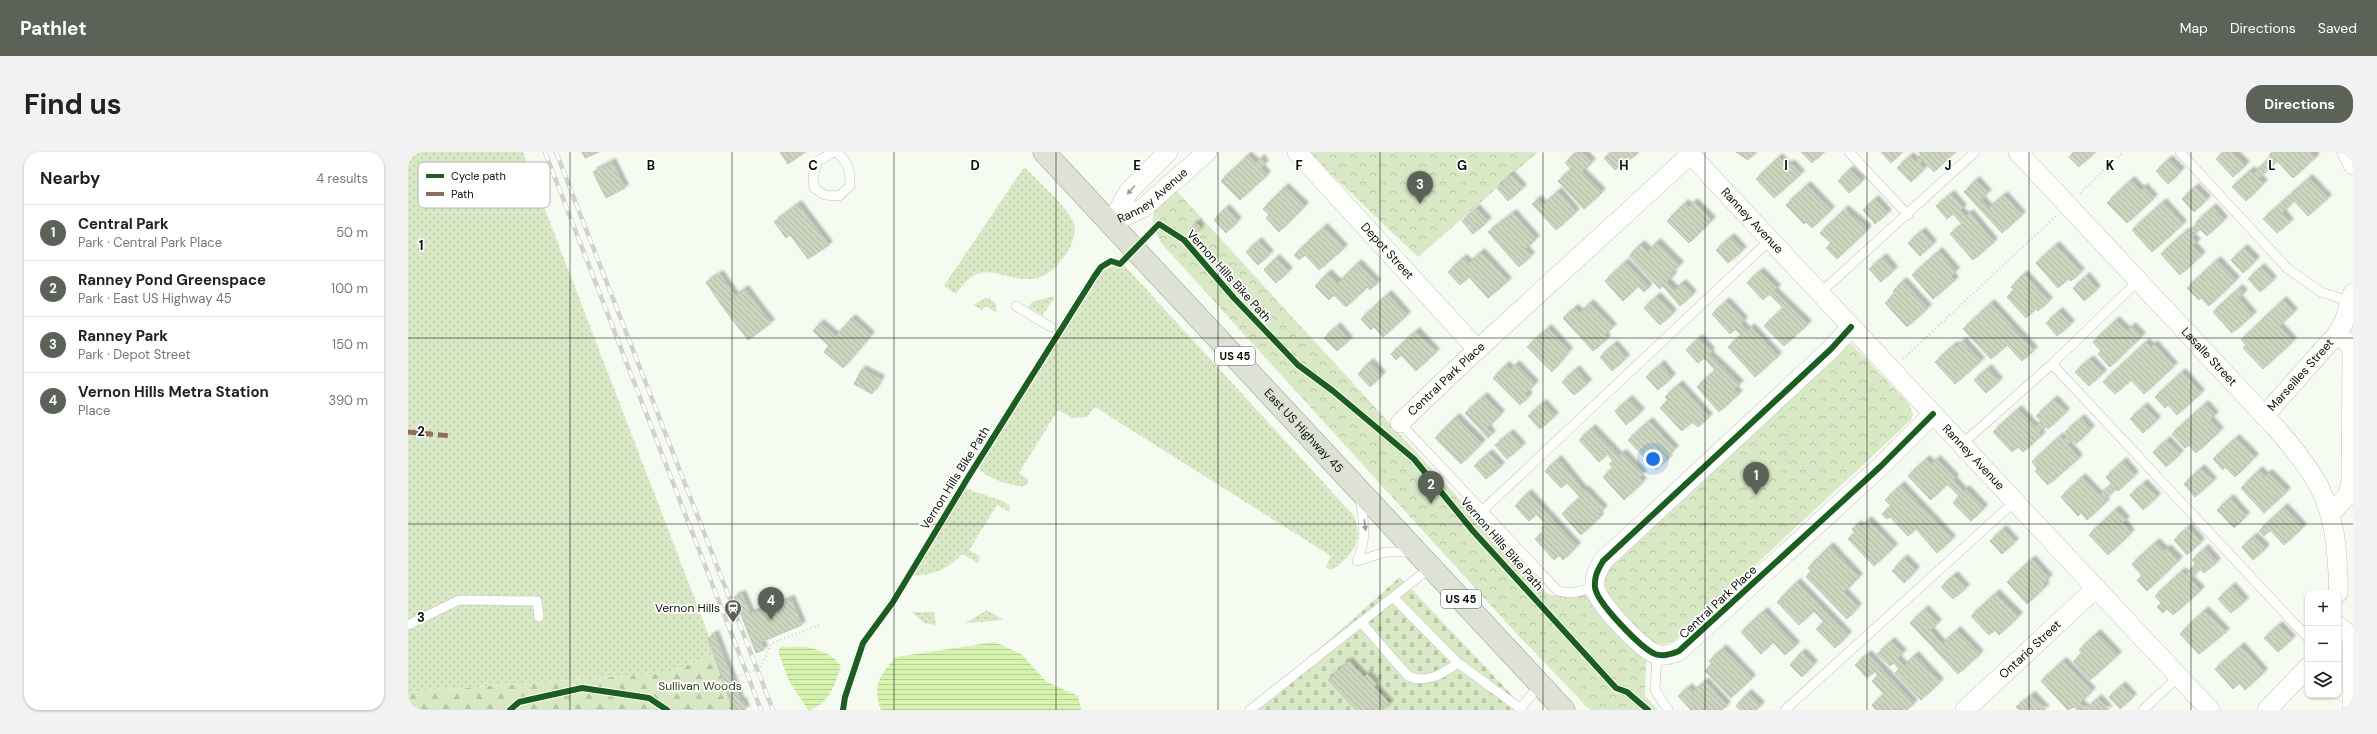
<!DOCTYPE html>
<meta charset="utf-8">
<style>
body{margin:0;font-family:"DM Sans",sans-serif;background:#f2f2f2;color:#222}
.controls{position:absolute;right:12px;bottom:12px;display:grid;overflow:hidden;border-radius:8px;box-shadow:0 1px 3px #0004}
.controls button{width:36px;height:36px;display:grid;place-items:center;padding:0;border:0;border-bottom:1px solid #e0e0e0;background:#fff;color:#222;font:20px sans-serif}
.you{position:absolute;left:1245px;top:307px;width:14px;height:14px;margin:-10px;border:3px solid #fff;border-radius:50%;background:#1a73e8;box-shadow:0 0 0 6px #1a73e833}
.badge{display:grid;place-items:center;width:26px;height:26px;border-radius:50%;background:#5d6258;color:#fff;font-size:13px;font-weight:700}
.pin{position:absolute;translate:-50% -33px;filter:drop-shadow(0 1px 2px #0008)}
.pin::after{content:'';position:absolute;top:21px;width:14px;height:12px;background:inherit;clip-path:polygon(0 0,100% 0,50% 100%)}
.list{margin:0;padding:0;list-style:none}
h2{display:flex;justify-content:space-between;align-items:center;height:52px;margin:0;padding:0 16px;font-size:17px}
h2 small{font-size:13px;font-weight:400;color:#767676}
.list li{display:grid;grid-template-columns:26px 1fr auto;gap:12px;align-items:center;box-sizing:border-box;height:56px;padding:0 16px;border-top:1px solid #e0e0e0}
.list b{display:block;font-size:15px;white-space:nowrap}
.list p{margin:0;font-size:13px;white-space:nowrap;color:#767676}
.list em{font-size:13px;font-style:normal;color:#767676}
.icon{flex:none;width:22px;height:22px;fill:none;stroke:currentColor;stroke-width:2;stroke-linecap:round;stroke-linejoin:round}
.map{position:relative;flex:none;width:1945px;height:558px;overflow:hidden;border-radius:16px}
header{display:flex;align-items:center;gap:24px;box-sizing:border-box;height:56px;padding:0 20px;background:#5d6258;color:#fff}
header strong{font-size:19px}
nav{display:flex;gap:22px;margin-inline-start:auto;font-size:14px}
.intro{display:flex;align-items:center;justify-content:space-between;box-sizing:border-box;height:96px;padding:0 24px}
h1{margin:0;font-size:28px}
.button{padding:10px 18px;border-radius:16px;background:#5d6258;color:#fff;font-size:14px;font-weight:700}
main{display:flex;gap:24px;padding:0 24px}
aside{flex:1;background:#fff;border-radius:16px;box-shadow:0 1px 3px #0004}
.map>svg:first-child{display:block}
.grass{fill:url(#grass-dots)}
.forest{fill:url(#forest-firs)}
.cemetery{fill:url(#cemetery-stones)}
.park{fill:url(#park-crowns)}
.water{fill:url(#water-rules)}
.building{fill:url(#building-back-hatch);stroke:#c2c6bd;filter:url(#shadow)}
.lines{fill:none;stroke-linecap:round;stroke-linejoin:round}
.service-casing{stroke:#c0c4bb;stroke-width:10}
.minor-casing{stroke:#c0c4bb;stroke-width:20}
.primary-casing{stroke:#939b83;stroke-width:23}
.path{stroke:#d5d6d3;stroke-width:2.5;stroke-dasharray:1 3;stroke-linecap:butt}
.service{stroke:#fefefd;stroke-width:9}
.minor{stroke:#fefefd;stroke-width:19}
.primary{stroke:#dde2d5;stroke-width:22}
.rail-casing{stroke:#d1d2cf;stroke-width:4.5}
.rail{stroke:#fff;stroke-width:3;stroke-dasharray:9;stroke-linecap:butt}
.quiet{stroke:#8d6e63;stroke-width:5;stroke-dasharray:10 5;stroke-linecap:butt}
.cycleway-casing{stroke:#fff;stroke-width:8}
.cycleway{stroke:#1b5e20;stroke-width:6}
.oneway{fill:#9c9e9a}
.grid{fill:none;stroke:#0a0f06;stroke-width:1;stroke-opacity:0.55}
.labels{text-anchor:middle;stroke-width:3.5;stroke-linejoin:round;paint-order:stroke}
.shield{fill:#fff;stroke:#545751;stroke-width:1}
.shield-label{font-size:11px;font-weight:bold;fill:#0a0f06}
.street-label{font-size:12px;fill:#0a0f06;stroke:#fff}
.poi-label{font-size:12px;fill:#0a0f06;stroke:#fff;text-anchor:end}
.park-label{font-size:12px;fill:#32411b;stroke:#fff}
.key{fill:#fff;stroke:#b6b7b4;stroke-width:1}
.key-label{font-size:11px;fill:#0a0f06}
.grid-label{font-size:13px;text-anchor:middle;font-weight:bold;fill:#0a0f06;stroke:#fff;stroke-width:3.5;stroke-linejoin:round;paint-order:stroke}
</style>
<header>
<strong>Pathlet</strong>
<nav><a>Map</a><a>Directions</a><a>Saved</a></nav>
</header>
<div class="intro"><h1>Find us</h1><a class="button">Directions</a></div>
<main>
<aside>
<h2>Nearby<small>4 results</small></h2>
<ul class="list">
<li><span class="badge">1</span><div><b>Central Park</b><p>Park · Central Park Place</p></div><em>50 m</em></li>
<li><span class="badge">2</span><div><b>Ranney Pond Greenspace</b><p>Park · East US Highway 45</p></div><em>100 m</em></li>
<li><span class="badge">3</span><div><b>Ranney Park</b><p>Park · Depot Street</p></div><em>150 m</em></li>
<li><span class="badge">4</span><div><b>Vernon Hills Metra Station</b><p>Place</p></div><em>390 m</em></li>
</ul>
</aside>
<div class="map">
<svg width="1945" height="558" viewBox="0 0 1945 558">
<defs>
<pattern id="grass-dots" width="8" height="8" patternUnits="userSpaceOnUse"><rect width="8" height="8" fill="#d9e9c6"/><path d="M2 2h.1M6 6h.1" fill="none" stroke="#b9c7a9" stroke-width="1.8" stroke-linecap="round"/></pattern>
<pattern id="forest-firs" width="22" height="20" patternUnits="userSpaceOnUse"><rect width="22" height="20" fill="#d9e9c6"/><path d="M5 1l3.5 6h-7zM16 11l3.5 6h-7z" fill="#b9c7a9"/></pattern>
<pattern id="cemetery-stones" width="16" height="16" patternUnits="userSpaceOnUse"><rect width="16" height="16" fill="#d9e9c6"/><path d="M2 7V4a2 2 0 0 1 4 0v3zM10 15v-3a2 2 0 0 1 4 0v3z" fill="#b9c7a9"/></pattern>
<pattern id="park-crowns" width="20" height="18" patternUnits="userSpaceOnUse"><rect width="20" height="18" fill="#d9e9c6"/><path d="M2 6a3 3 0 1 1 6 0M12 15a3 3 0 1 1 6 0" fill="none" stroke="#b9c7a9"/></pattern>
<pattern id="water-rules" width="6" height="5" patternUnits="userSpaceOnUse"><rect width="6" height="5" fill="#d6f3ae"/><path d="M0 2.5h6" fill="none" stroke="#b6cf94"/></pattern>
<pattern id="building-back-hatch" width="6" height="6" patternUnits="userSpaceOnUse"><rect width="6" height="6" fill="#ccd6bf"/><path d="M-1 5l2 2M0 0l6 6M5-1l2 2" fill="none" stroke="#aeb6a3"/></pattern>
<filter id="shadow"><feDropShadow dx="3.5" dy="-3.5" stdDeviation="1" flood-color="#0004"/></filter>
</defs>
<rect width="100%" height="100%" fill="#f6fbf1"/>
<path class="grass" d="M0 0H115L308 502 258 521 0 540Z
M616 15C628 27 659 55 665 69 670 82 662 98 654 108 646 117 637 126 624 127 590 129 575 103 548 142L536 134Z
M716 113 946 364C954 383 949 397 934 410 930 414 927 418 921 417L918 415 923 404 687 255 679 265 664 266 650 258 611 321 620 327V331L617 334C606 336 576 325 571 316L694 119 704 114 711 116Z
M646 144 647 146 634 163 620 155 624 150Z
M581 146 588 152V161L578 154 574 158 565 153 575 147Z
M557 336 597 350 601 353 602 360 589 353 561 398 572 404 570 411 554 402C536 420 527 422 502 424Z
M579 458 596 468 557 471Z
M504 460H526L528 473 516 471Z"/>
<path class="forest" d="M308 502 329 558H0V540L258 521Z"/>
<path class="cemetery" d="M992 425 1118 558H842Z"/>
<path class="park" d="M900 0H1130L1010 105Z
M766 36 1133 436 1142 443 1176 442 1238 507 1237 544 1250 558H1182L1107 480 754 92C738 66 744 54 766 36Z
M1444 192 1501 252 1505 262 1503 268 1266 489 1254 493 1237 486 1195 439 1193 420 1435 194Z"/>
<path class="water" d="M587 490 613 502 639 530 670 544 673 558H473C464 533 472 523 488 505Z
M374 494C383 497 388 494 396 495 408 495 427 504 433 514 428 530 420 555 400 558L381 529 370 499Z"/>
<path class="building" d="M174 0H191L177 6Z
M372 0H397L380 12Z
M1168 0H1174L1184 10 1174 20 1194 40 1176 57 1150 29 1163 17 1157 11Z
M1203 0H1227L1229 2 1207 18 1196 6Z
M1328 0H1348L1340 8Z
M1393 0H1416L1404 11Z
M1473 0H1494L1483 11Z
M1511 0H1547L1526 20 1515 9 1512 12 1516 17 1503 30 1489 16 1502 4 1507 9 1513 3Z
M1666 0H1687L1671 15 1661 5Z
M1815 0H1825L1838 13 1825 25 1808 7Z
M1864 0H1903L1908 5 1885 26 1869 9 1851 26 1856 31 1838 49 1824 35 1843 18 1846 21 1863 4 1861 3Z
M840 3 848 11 853 6 857 12 853 16 859 23 832 48 813 29Z
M1371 5 1380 14 1383 11 1393 22 1366 46 1348 27Z
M1761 7 1773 19 1760 32 1748 19Z
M204 10 217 36 198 46 185 20Z
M1442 17 1454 29 1441 41 1430 29Z
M1103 23 1115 36 1100 49 1089 36Z
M1901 26 1920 46 1900 64 1886 49 1874 61 1882 70 1869 81 1855 67Z
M1568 28 1580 41 1573 47 1581 56 1596 43 1614 63 1594 81 1556 40Z
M1723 28 1733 38 1736 35 1746 46 1719 71 1699 51Z
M1399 33 1423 58 1404 76 1398 70 1396 72 1378 53Z
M877 35 897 54 871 80 858 66 861 63 855 57Z
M1787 35 1799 47 1786 60 1774 47Z
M1150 39 1168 60 1148 78 1124 52 1130 47 1135 53Z
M1543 42 1555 56 1552 59 1558 64 1562 61 1586 90 1565 108 1542 82 1554 72 1545 62 1539 67 1528 54Z
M1467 47 1480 61 1467 72 1455 58Z
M1286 50 1304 68 1281 91 1259 69 1277 51 1281 55Z
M1755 50 1775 72 1744 100 1724 78Z
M390 52 421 93 400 107 382 83 378 86 366 70Z
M1805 55 1816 68 1799 84 1792 77 1783 85 1789 90 1785 94 1794 103 1772 123 1753 102 1777 80 1779 81 1789 72 1788 70Z
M818 56 830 69 818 81 806 68Z
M1068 56 1080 69 1065 82 1054 69Z
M1437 57 1460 77 1429 107 1418 96 1423 91 1412 81Z
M1105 61 1128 87 1117 97 1123 104 1111 115 1080 80Z
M784 76a4 4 0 1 1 8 0a4 4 0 1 1-8 0Z
M916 75 936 96 911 118 897 103 891 108 886 103Z
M1514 79 1525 92 1512 104 1500 91Z
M1323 85 1335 98 1320 111 1308 98Z
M850 89 862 102 850 113 838 100Z
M1249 90 1272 113 1263 121 1265 124 1259 130 1267 138 1274 131 1285 142 1272 154 1255 134 1252 137 1221 104 1233 92 1240 99Z
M1648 93 1673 120 1663 129 1660 127 1650 136 1628 111Z
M1836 96 1848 108 1835 121 1823 108Z
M1531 99 1548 119 1543 124 1547 128 1525 147 1504 123Z
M1073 100 1100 129 1080 146 1061 125 1052 133 1040 120 1055 106 1061 111Z
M1475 105 1486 118 1473 130 1461 117Z
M868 106 881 119 868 131 856 118Z
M1809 108 1828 128 1801 154 1793 146 1791 148 1779 136Z
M1217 110 1241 135 1236 140 1230 134 1215 149 1197 129Z
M950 111 969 131 962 138 959 135 938 155 926 143 921 148 907 134 920 121 930 131Z
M1853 115 1865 128 1852 140 1840 127Z
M1352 119 1369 136 1366 139 1400 172 1376 194 1356 174 1375 156 1361 142 1355 148 1339 131Z
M312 122 327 144 314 154 298 130Z
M1616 122 1641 149 1630 159 1628 156 1618 166 1599 145 1606 138 1603 135Z
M1678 124 1689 137 1676 149 1665 136Z
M1495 129 1520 156 1499 175 1477 151 1487 141 1485 139Z
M1831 136 1836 141 1830 146 1845 163 1824 181 1805 160Z
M337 137 363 171 340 188 314 154Z
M980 142 999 163 975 185 966 175 963 178 953 167Z
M1249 144 1265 161 1252 173 1236 156Z
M1875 148 1886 160 1871 174 1885 189 1855 217 1835 196 1838 193 1833 188Z
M1318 149 1336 168 1333 172 1339 179 1343 175 1370 204 1347 225 1320 195 1333 183 1327 177 1322 182 1304 162Z
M1182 151 1205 175 1196 183 1199 187 1185 199 1155 166 1167 156 1172 161Z
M1583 151 1626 198 1614 209 1599 193 1583 207 1555 177Z
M1651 159 1663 172 1649 184 1638 171Z
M444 166 463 183 435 216 416 200 421 194 405 179 412 171 428 184Z
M1708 168 1719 179 1724 174 1734 184 1702 215 1690 202 1693 199 1685 190Z
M929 174 941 188 929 199 916 186Z
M1140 176 1161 199 1144 220 1119 195Z
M1008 179 1028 200 1008 219 993 203 988 208 983 202Z
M1291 186 1303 199 1301 202 1332 232 1326 237 1331 242 1311 260 1289 235 1307 218 1296 206 1290 211 1278 198Z
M1555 189 1573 209 1547 232 1527 210 1546 193 1548 195Z
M1738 190 1743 195 1746 192 1766 214 1736 242 1723 228 1707 242 1695 230Z
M1206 192 1218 206 1204 219 1192 205Z
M1682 207 1695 221 1681 234 1667 220Z
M962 210 974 223 962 235 950 222Z
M1108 212 1127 232 1118 241 1121 244 1112 253 1085 226 1098 213 1103 218Z
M1253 212 1264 225 1250 238 1238 225Z
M1580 216 1591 229 1578 241 1566 228Z
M454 217 473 227 464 242 446 232Z
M1168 217 1180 231 1166 243 1154 230Z
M1774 220 1793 241 1769 263 1760 253 1757 256 1747 245Z
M1271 232 1301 265 1290 275 1284 270 1274 279 1252 256 1260 248 1257 245Z
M1076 244 1093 262 1079 276 1084 282 1080 286 1057 261Z
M1221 247 1233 260 1218 273 1207 259Z
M1646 247 1658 260 1640 277 1638 274 1631 281 1634 283 1615 300 1610 295 1604 300 1585 280 1610 257 1627 275 1633 269 1628 264Z
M1135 251 1147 264 1132 277 1120 264Z
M1797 252 1807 263 1802 268 1812 279 1788 301 1781 293 1777 296 1764 282Z
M1736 254 1749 268 1735 281 1722 267Z
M1048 265 1074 291 1053 312 1027 286Z
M1673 266 1683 277 1668 292 1664 288 1659 292 1671 306 1640 333 1627 319 1630 317 1624 310 1652 284 1655 288 1660 283 1657 280Z
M1241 269 1267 297 1259 304 1261 306 1248 318 1220 288Z
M1184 276 1211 304 1215 301 1235 322 1231 325 1235 330 1216 348 1195 325 1205 316 1201 312 1205 309 1199 302 1191 310 1171 288Z
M1102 281 1114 294 1099 307 1087 293Z
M1828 286 1847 305 1827 325 1817 315 1815 318 1805 307Z
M1759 288 1772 302 1758 315 1745 300Z
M1081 301 1093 314 1078 327 1066 314Z
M1150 307 1176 339 1177 337 1196 357 1190 362 1192 365 1173 383 1154 362 1172 345 1159 331 1153 336 1137 319Z
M1518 307 1523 312 1529 307 1547 326 1545 328 1556 340 1558 337 1576 356 1563 369 1545 351 1551 344 1539 332 1523 348 1500 324Z
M1715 309 1727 323 1710 339 1708 337 1696 348 1698 350 1679 368 1673 361 1670 364 1653 345 1674 325 1691 343 1704 332 1698 325Z
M1793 316 1805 329 1787 345 1776 332Z
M1851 318 1857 324 1861 321 1879 339 1856 361 1833 336Z
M1736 331 1749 345 1735 358 1722 343Z
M1493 333 1544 387 1529 401 1508 377 1500 384 1482 365 1479 367 1474 362 1483 354 1477 348Z
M1120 341 1169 394 1155 408 1151 403 1146 408 1127 387 1136 379 1133 376 1138 372 1128 362 1121 369 1107 354Z
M1822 346 1838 364 1826 376 1809 358Z
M1876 355 1895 375 1876 393 1862 378 1856 384 1851 379Z
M1708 357 1718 368 1715 371 1723 381 1700 403 1681 383Z
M1460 368 1486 395 1466 414 1440 387 1447 380 1444 377 1450 372 1453 375Z
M1780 375 1793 390 1779 403 1766 388Z
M1595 377 1607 390 1594 402 1582 389Z
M1846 384 1858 396 1845 408 1834 395Z
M1748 390 1757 399 1759 396 1771 408 1739 439 1729 428 1734 424 1724 412Z
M1422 394 1451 425 1436 440 1450 455 1439 467 1398 425 1403 419 1400 416Z
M1797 396 1809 410 1796 421 1792 417 1782 427 1793 438 1765 463 1759 457 1755 461 1749 455 1753 451 1747 444 1774 419 1777 423 1788 412 1784 408Z
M1496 406 1508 418 1496 431 1484 419Z
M1624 407 1641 426 1635 431 1638 434 1619 452 1599 430Z
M1546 423 1558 436 1545 447 1533 435Z
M1389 430 1440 483 1427 496 1408 477 1416 470 1406 459 1391 473 1369 450Z
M1824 434 1837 449 1823 461 1810 447Z
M1588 441 1611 464 1591 483 1587 478 1581 483 1563 464Z
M334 442 343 462 383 447 394 473 353 490 356 498 348 501 326 445Z
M1517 457 1530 471 1522 478 1534 492 1549 478 1572 502 1550 522 1502 471Z
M1797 458 1818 480 1791 502 1772 482Z
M1356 459 1388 493 1377 503 1365 490 1353 502 1333 480Z
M1871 473 1884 487 1870 500 1856 486Z
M1689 481 1710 503 1682 528 1665 510 1674 501 1671 498Z
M307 482 333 550 335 549 338 558H325L300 486Z
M1483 489 1495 501 1489 506 1496 514 1507 503 1532 530 1513 548 1487 521 1491 517 1486 511 1482 514 1469 502Z
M1833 494 1856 520 1837 538 1831 531 1825 537 1807 517Z
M1315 496 1344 526 1323 546 1297 519 1304 512 1301 509Z
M1394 500 1406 512 1394 525 1382 513Z
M1460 502 1506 551 1499 558H1468L1464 553 1476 542 1464 529 1470 524 1467 519 1459 526 1447 513Z
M941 509 956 525 959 522 968 532 966 535 982 552 974 558H948L920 528Z
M1655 509 1684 539 1672 551 1678 557 1690 546 1701 558H1669L1666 555 1660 558 1633 529Z
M1297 529 1319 553 1314 558H1283L1270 544 1281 535 1285 540Z
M1714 533 1725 545 1712 557 1701 545Z
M1340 541 1353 553 1348 558H1332L1328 554Z
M1624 543 1638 558H1611L1608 555Z"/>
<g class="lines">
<g class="service-casing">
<path id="service" d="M426 0 410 9 405 23 406 36 417 43 431 44 442 34C442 17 441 12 429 0
M1441 0 1500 63
M1772 0 1880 117 1913 140 1944 150
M1412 141 1567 0
M608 154 643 175
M1644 212 1900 486
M992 271 1150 439 1163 441 1186 436
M1553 293 1644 212 1730 129
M1074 359 1362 88
M949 409C959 387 956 369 952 346
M949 409 978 400H1004
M985 445 1050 511 1113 557
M953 470 1000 524C1019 532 1034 522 1050 511
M0 473 51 448 129 449 131 465
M1249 503 1247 538 1260 558
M842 558 1023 415
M1111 558 1132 533
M1377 558 1606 350
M1735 558 1771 524"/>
</g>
<g class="minor-casing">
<g id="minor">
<path id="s1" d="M889 0 1069 197"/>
<path id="s2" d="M1280 0 1802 558"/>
<path id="s3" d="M1610 0 1867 275C1906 319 1926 348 1929 407 1930 418 1931 430 1930 441"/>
<path d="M1939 0 1945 13"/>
<path id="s4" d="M703 71 735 56 799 0"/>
<path d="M703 71 721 39 760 0"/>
<path d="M1443 175 1423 197 1195 409C1190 418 1186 424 1187 435 1188 450 1233 496 1247 502 1255 505 1264 502 1271 499L1473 314 1525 262"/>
<path id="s5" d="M1856 264 1929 182 1936 170 1945 141"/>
<path id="s6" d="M992 271 1057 209 1283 2"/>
<path d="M1923 361 1940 343 1943 330 1944 199 1940 191 1929 182"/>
<path d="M1930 474 1944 485V558"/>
<path id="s7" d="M1557 558 1688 436"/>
<path d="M1859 558 1900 515"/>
</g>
</g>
<g class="primary-casing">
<g id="primary">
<path id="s8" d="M636 0 1156 558"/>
</g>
</g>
<path class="path" d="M1672 41 1715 0
M751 72 776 88 826 146 890 213 925 239 1006 307 1065 379 1208 536 1219 540 1240 558
M776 87 785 79
M1495 207 1648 64
M1380 276C1402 281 1416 295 1415 318L1385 315 1378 308Z
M1406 288 1470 228
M284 558 292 545 330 530 328 525 352 516 364 491 414 472"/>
<use href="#service" class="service"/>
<use href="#minor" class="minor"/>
<use href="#primary" class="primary"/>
<g class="rail-casing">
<path id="rail" d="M137 0 353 558
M148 0 365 558"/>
</g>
<use href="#rail" class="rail"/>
<path class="quiet" d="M0 280 44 284"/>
<g class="cycleway-casing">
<path id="cycleway" d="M1443 175 1423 197 1195 409C1190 418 1186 424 1187 435 1188 450 1233 496 1247 502 1255 505 1264 502 1271 499L1473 314 1525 262
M102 558 111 550 174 536 241 546 259 558
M435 558 437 545 455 491 485 450 561 324 686 125 693 115 703 109 712 112 751 72 776 88 826 146 890 213 925 239 1006 307 1065 379 1208 536 1219 540 1240 558"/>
</g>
<use href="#cycleway" class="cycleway"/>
</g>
<defs><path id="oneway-solid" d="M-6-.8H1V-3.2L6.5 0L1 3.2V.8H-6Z"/></defs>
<g class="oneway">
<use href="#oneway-solid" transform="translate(723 38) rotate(130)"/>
<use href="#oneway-solid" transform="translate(957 373) rotate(82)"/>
</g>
<path class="grid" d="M162 0V558M324 0V558M486 0V558M648 0V558M810 0V558M972 0V558M1135 0V558M1297 0V558M1459 0V558M1621 0V558M1783 0V558M0 186H1945M0 372H1945"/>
<defs>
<g id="station-pin" transform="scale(0.9)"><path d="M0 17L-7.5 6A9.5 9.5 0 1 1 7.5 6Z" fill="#5d6258" stroke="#fff"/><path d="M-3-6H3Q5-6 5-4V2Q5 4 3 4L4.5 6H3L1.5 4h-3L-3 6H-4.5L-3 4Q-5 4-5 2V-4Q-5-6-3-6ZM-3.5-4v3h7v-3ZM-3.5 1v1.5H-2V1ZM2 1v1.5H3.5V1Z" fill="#fff"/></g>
</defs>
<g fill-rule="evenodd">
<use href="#station-pin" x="325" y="456"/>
</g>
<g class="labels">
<g class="shield">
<rect x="807" y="195" width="40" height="18" rx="3"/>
<rect x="1033" y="438" width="40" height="18" rx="3"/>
</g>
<g class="shield-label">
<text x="827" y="208">US 45</text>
<text x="1053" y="451">US 45</text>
</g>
<g class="street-label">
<text dy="4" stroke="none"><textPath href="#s4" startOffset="50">Ranney Avenue</textPath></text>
<text dy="4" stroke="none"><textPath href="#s2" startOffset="94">Ranney Avenue</textPath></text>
<text dy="4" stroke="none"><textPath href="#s1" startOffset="134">Depot Street</textPath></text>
<text transform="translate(821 124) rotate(48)" y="4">Vernon Hills Bike Path</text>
<text dy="4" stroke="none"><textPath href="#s3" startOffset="280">Lasalle Street</textPath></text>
<text dy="4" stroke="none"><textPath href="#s5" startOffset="55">Marseilles Street</textPath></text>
<text dy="4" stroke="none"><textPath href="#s6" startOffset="64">Central Park Place</textPath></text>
<text dy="4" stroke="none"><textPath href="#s8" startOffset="381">East US Highway 45</textPath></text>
<text dy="4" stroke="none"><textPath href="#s2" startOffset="418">Ranney Avenue</textPath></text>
<text transform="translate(547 326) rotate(-58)" y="4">Vernon Hills Bike Path</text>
<text transform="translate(1094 392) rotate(49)" y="4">Vernon Hills Bike Path</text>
<text transform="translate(1310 450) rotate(-43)" y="4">Central Park Place</text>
<text dy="4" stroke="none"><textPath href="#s7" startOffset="89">Ontario Street</textPath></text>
</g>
<g class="poi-label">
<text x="312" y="460">Vernon Hills</text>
</g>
<g class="park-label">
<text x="292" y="538">Sullivan Woods</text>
</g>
</g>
<rect x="10" y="10" width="132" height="46" rx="6" class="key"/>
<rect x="18" y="22" width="18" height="4" fill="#1b5e20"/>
<rect x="18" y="40" width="18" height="4" fill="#8d6e63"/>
<g class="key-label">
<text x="43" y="28">Cycle path</text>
<text x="43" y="46">Path</text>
</g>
<g class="grid-label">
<text x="243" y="18">B</text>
<text x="405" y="18">C</text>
<text x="567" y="18">D</text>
<text x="729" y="18">E</text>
<text x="891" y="18">F</text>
<text x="1054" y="18">G</text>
<text x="1216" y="18">H</text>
<text x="1378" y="18">I</text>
<text x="1540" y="18">J</text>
<text x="1702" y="18">K</text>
<text x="1864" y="18">L</text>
<text x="13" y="98">1</text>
<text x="13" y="284">2</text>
<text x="13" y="470">3</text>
</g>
</svg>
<div class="controls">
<button>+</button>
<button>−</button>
<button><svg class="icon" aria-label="layers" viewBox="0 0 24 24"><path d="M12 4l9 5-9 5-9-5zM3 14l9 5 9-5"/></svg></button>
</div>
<div class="you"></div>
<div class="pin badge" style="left:1348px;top:343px">1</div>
<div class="pin badge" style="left:1023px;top:352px">2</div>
<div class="pin badge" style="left:1012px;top:52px">3</div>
<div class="pin badge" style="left:363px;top:468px">4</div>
</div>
</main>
